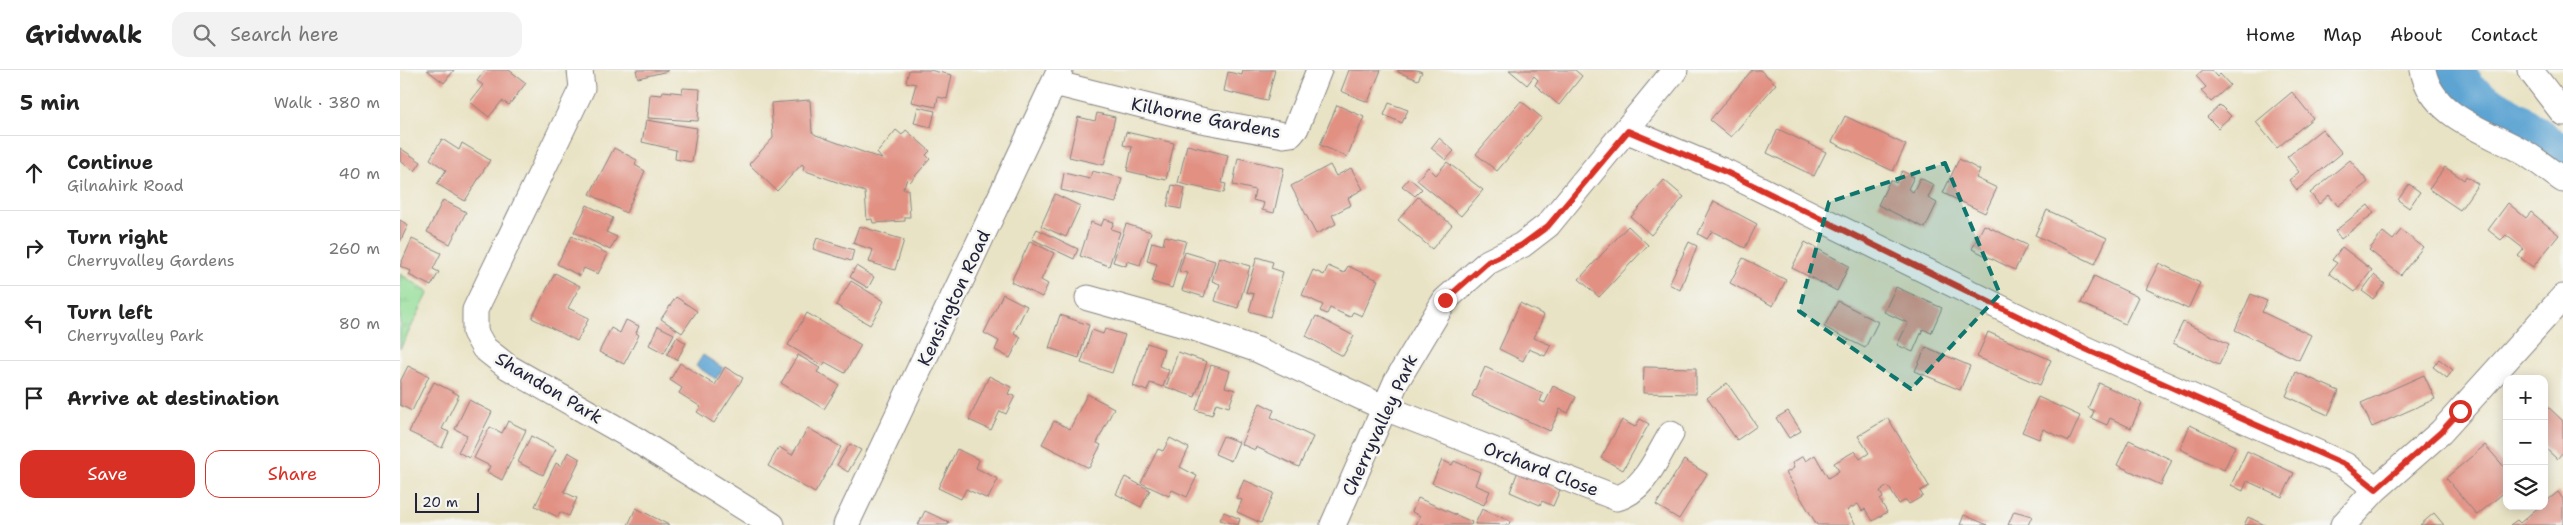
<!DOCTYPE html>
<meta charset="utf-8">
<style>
body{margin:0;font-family:"Shantell Sans",sans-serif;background:#f2f2f2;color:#222}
.controls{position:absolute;right:15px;bottom:15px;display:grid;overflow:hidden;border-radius:10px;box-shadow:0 2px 12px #0003}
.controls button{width:45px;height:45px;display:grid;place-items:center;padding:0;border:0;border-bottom:1px solid #e0e0e0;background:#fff;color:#222;font:25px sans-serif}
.scale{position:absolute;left:15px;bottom:12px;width:64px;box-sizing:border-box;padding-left:5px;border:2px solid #22223b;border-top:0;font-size:14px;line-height:18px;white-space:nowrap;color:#22223b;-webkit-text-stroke:4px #f6f6f2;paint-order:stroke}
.stop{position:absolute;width:15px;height:15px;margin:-11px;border:4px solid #d93025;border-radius:50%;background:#fff}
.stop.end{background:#d93025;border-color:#fff;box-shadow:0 1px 5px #0008}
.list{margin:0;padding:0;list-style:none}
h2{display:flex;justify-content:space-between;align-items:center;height:65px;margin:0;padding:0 20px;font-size:21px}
h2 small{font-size:16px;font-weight:400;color:#767676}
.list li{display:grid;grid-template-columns:32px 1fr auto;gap:15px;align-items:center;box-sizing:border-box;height:75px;padding:0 20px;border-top:1px solid #e0e0e0}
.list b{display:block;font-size:19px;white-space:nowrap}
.list p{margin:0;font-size:16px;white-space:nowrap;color:#767676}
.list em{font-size:16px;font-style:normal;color:#767676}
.actions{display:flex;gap:10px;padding:15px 20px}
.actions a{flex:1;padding:11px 0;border:1px solid #d93025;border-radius:15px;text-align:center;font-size:18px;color:#d93025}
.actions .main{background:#d93025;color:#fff}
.icon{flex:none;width:28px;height:28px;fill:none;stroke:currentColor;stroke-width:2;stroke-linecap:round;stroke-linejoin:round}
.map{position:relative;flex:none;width:2163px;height:455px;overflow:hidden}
header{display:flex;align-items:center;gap:30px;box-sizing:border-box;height:70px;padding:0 25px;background:#fff;border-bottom:1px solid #e0e0e0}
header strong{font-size:24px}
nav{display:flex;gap:28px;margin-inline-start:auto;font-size:18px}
.search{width:350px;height:45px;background:#f2f2f2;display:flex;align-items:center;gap:12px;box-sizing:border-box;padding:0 18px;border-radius:15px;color:#767676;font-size:19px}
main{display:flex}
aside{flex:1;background:#fff}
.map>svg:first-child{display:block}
.grass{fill:url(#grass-tufts);stroke:#5b806a}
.water{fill:#5da4d3;stroke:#406387}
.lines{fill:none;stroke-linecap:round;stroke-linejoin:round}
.river{stroke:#5da4d3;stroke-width:39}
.building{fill:#e19082}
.minor-casing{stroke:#868280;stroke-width:27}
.minor{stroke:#fff;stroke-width:25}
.route{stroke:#d93025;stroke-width:6}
.marked{fill:#0f766e;fill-opacity:0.2;stroke:#0f766e;stroke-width:4;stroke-dasharray:10 6;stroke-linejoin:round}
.labels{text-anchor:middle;stroke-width:5;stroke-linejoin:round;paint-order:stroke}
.street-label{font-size:18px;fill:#22223b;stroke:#f6f6f2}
</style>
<header>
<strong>Gridwalk</strong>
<div class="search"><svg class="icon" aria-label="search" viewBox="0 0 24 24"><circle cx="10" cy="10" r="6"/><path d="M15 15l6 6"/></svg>Search here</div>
<nav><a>Home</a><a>Map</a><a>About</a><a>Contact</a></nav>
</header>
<main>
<aside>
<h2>5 min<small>Walk · 380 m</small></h2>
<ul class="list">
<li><svg class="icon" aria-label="ahead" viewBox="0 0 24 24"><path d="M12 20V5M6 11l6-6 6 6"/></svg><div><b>Continue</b><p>Gilnahirk Road</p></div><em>40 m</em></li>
<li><svg class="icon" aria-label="right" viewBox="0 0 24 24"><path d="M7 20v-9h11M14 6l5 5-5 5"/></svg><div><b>Turn right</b><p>Cherryvalley Gardens</p></div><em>260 m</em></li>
<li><svg class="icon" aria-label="left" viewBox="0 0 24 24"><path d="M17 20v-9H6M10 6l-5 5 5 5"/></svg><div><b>Turn left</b><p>Cherryvalley Park</p></div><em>80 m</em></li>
<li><svg class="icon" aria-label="arrive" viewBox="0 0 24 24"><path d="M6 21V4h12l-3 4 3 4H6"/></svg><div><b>Arrive at destination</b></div></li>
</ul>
<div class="actions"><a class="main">Save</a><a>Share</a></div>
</aside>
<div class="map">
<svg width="2163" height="455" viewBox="0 0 2163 455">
<defs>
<pattern id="grass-tufts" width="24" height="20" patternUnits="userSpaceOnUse" patternTransform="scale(1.25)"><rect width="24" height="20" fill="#94de99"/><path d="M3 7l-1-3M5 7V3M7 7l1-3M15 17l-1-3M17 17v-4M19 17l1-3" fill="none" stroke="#7fbe85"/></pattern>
</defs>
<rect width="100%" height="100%" fill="#f6f6f2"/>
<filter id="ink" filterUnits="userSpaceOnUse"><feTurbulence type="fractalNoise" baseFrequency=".02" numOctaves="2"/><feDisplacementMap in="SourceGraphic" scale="10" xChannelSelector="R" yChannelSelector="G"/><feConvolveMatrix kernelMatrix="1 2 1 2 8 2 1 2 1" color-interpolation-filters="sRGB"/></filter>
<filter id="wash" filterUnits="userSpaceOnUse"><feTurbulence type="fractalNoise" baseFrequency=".0096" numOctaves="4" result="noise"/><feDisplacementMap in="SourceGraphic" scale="20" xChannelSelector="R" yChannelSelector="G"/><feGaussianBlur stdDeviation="1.12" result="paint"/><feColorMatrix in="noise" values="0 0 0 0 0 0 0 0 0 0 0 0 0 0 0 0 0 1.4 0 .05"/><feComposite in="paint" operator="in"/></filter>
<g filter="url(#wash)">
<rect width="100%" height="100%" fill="#e9e3c5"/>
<path class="grass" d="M0 204 29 222 0 279Z"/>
<path class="water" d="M303 285 323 298 316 309 296 296Z"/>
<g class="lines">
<path class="river" d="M2052 0 2068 22 2118 52 2163 85"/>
</g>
<g id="blocks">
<path class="building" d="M27 0H54L44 13Z
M85 0H109L126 13 109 35 102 31 89 47 70 32 83 15 77 11Z
M236 0H268V1L238 8Z
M509 0H529L552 5 547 29 538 27 536 37 511 32 516 14 506 12Z
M843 0H875L867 31 824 21 828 2 842 5Z
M981 0 968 32 941 21 949 0Z
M998 0H1017L1022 2 1018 10 998 2Z
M1109 0H1175L1182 6 1159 35 1135 15 1138 10 1134 6 1127 15Z
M1352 0H1360L1376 14 1331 67 1310 50Z
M1803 0H1811L1817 7 1820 4 1830 15 1811 32 1801 21 1806 17 1796 6Z
M283 18 300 19 298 51 248 48 250 24 262 25 263 21 282 23Z
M1892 22 1913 48 1877 78 1856 52Z
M410 30 412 62 416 65 482 89 477 83 496 60 502 65 506 60 530 81 526 85 530 89 510 112 507 109 503 119H508L510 147H505V151L473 153 472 149 467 150 465 122 403 100 404 96 402 94 377 121 349 94 373 68 371 33Z
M1121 31 1142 48 1097 101 1076 84Z
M989 33 1008 40 1002 53 984 45Z
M937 35 964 47 947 87 920 75Z
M1820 35 1831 46 1818 58 1807 47Z
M518 37 535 41 531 57 514 53Z
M697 43 715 47 704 95 669 87 678 47 695 51Z
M1445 46 1506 75 1493 101 1432 72Z
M246 50 297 58 292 92 275 89 276 80 242 72Z
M1378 59 1426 82 1414 106 1367 83Z
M1922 59 1942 83 1897 120 1889 110 1899 102 1887 87Z
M726 62 774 73 766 110 727 101 732 77 723 75Z
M1039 68 1054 81 1046 90 1031 78Z
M42 69 59 80 62 73 90 90 65 131 37 114 46 100 30 89Z
M787 75 828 85 822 113 826 114 824 123 778 113Z
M0 78 21 92 15 101 0 91Z
M214 78 237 90 235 95 245 101 226 143 190 124Z
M838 88 884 98 874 143 862 140 864 133 853 130 855 120 833 115Z
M1559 89 1580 100 1576 108 1597 118 1585 143 1543 123Z
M1950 90 1968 112 1938 136 1929 125 1919 134 1910 123Z
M1047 92 1083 120 1061 146 1017 110 1028 97 1036 105Z
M930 95 936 106 951 98 963 119 948 128 951 135 932 145 936 154 916 164 891 116Z
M2045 97 2064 110 2066 106 2078 114 2060 140 2029 119Z
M692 101 722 108 716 133 661 120 664 103 690 109Z
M1502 101 1514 107 1508 119 1513 122 1520 108 1534 115 1528 128 1537 133 1525 158 1478 135 1490 110 1496 113Z
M1009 108 1022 119 1015 126 1002 116Z
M1264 110 1284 127 1251 165 1231 147Z
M2009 114 2020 122 2009 138 1998 130Z
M772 115 785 118 781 139 767 136Z
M655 124 680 136 666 167 641 156Z
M1018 127 1052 155 1032 179 998 150Z
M43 130 66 142 50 174 27 162Z
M1314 131 1357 154 1345 178 1312 161 1307 169 1298 164Z
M2108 133 2126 148 2131 142 2159 165 2133 197 2118 186 2124 179 2106 165 2101 170 2088 160Z
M187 135 213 148 206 162 217 167 210 180 174 162Z
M1968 135 1974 143 1941 169 1935 161Z
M1647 140 1707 168 1695 194 1635 165Z
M704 149 714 152 711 159 720 162 709 196 680 186 691 152 701 156Z
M0 150 8 155 0 172Z
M726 154 751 162 740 195 727 191 726 196 713 192Z
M1584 155 1627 175 1615 200 1572 179Z
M459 156 504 170 495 200 469 192 473 180 453 173Z
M1228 156 1248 175 1199 227 1179 209Z
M637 159 678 179 674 189 632 169Z
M2001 160 2023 177 2001 205 1969 180 1983 162 1993 170Z
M172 166 208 184 198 204 184 198 180 206 157 194Z
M765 166 786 171 772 218 752 212 757 194 747 191 752 172 763 175Z
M417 168 454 180 451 191 413 179Z
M12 169 41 183 33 199 39 202 31 216 9 205 11 201 0 196Z
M630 171 654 183 641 210 648 214 642 227 611 212Z
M1289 172 1297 176 1280 220 1269 214Z
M1405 172 1449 196 1437 221 1392 198Z
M1942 177 1972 200 1955 222 1929 203 1937 193 1932 190Z
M785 182 815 191 804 227 782 220 788 203 779 201Z
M819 187 850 196 838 238 815 231 820 214 812 211Z
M857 187 873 192 871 198 883 202 870 247 849 241 854 224 846 222Z
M1343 188 1386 210 1373 236 1330 213Z
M1759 193 1800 213 1788 239 1746 219Z
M456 196 474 207 468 218 450 207Z
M928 196 944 203 948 196 978 210 962 246 953 242 950 247 930 238 927 244 920 241 923 235 902 225 913 200 924 205Z
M155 203 180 216 168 238 189 248 177 271 132 248Z
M1974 205 1985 214 1973 229 1962 221Z
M1694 206 1738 227 1725 254 1681 233Z
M451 211 484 231 470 255 436 235Z
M1496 217 1542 238 1531 263 1523 259 1513 282 1497 275 1508 253 1484 242Z
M603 224 627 236 614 263 621 267 610 288 595 280 599 271 584 263Z
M1851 224 1867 231 1862 242 1911 265 1899 290 1835 260Z
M276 227 297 241 282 263 261 249Z
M1438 231 1478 252 1465 278 1424 257Z
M1120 233 1144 245 1134 268 1151 275 1145 286 1129 279 1123 291 1099 279Z
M407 243 461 275 445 303 425 292 423 296 388 275Z
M660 245 689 255 679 288 649 278Z
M916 246 954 266 943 286 906 266Z
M226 250 239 256 236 263 239 265 224 294 199 282 211 258 220 263Z
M1783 252 1829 274 1819 295 1773 273Z
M258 256 274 264 264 283 249 275Z
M705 259 725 265 712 303 681 293 692 260 703 264Z
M1588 262 1651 290 1640 315 1577 287Z
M277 267 286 273 277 290 267 284Z
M747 273 764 279 759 296 769 300 763 317 750 313 747 321 733 316Z
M1526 277 1570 296 1560 320 1515 301Z
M778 282 807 292 795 327 766 317Z
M398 285 420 298 417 302 439 315 424 339 381 313Z
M2039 289 2053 300 2047 308 2033 297Z
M280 293 315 315 325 297 343 308 314 353 297 342 301 337 279 323 282 318 270 310Z
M811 295 830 301 825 317 835 320 829 337 816 333 812 345 796 340Z
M8 296 29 306 12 341 0 335V312Z
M1085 297 1143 324 1140 331 1145 333 1153 316 1176 327 1168 343 1160 339 1150 361 1072 326Z
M1244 297 1296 298V324L1243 323Z
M1896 302 1939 321 1928 345 1886 326Z
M2024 305 2035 329 1972 357 1961 333Z
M589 306 611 317 608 324 615 326 606 344 600 341 591 360 569 350Z
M34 312 59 325 42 359 49 362 42 378 9 362Z
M1327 313 1357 356 1337 370 1307 328Z
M1699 313 1742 333 1731 358 1710 348 1707 355 1691 348 1694 341 1688 338Z
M687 324 714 338 697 373 701 375 689 398 642 374 654 351 670 359Z
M1638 327 1680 346 1669 371 1643 359 1639 369 1622 362Z
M69 330 92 342 69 388 58 382 67 365 55 359Z
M860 333 874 340 871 347 913 367 899 397 856 377 855 380 841 374Z
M2145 334 2163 351V382L2157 389 2144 377Z
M1388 341 1401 361 1389 368 1376 348Z
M1488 348 1529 416 1520 421 1523 426 1509 434 1506 430 1499 434 1488 416 1480 421 1483 428 1480 430 1487 442 1473 451 1465 439 1462 441 1458 434 1447 440 1456 455H1417L1386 403 1394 398 1392 393 1403 386 1406 391 1415 385 1428 408 1439 401 1434 393 1455 381 1460 389 1469 383 1458 366Z
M1240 349 1249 354 1223 400 1201 388 1222 350 1235 357Z
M108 351 126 360 102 410 87 402 90 396 74 388 90 357 102 363Z
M1790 355 1835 376 1824 400 1780 379Z
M408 358 441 377 415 423 368 396 379 377 392 385Z
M131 366 156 379 143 405 118 392Z
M823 366 839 372 831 391 815 384Z
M770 368 789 378 780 397 797 406 787 427 772 420 769 426 741 413 758 379 763 381Z
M1729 370 1772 390 1761 415 1717 395Z
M450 374 461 380 448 402 437 395Z
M2085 375 2107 400V420L2077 445 2046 408Z
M557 379 579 390 576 398 598 409 588 429 566 419 561 429 538 418Z
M1847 381 1894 403 1882 427 1847 411 1843 421 1831 415Z
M168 382 180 389 164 422 177 428 169 446 160 442 158 447 135 436 156 393 161 396Z
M1042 390 1052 395 1054 391 1080 402 1075 415 1090 421 1084 435 1032 413Z
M1284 390 1307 404 1279 449 1256 435Z
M1118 401 1160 420 1153 436 1142 431 1140 435 1110 422Z
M725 407 750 420 741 437 716 424Z
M844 410 874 423 861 453 837 442 842 430 836 428Z
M2158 422 2163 429V455H2110L2117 450 2120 453 2140 436H2144V433Z
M1018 428 1072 452 1071 455H1016L1020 446 1012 442Z
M236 438 265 453 269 455H228Z
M1082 439 1110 451 1109 455 1075 454Z
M525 441 549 452 548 455H518Z
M1614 441 1632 446 1628 455H1608Z
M824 442 840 449 838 455 820 450Z
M2034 443 2044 455H2020Z
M1564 445 1588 455H1560Z
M1848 447 1865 455H1844Z"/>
</g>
</g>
<g filter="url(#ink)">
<use href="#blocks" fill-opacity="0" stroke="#868280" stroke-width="1"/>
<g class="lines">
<g class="minor-casing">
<path id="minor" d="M180 0 182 18 75 240V262L84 278 108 297 235 369 372 455
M2023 0C2032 48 2088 61 2125 83 2138 91 2150 101 2163 110
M2130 0 2163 43
M654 13 801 50 884 65 891 64 896 58 919 0
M1228 61 1328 103 1672 273 1945 395 1976 419
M688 228 788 256 858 280 985 338 1217 428C1244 421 1257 387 1271 364
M446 455 660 0
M933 455 996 312 1045 230 1088 192 1122 175 1148 155 1275 0
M1943 455 1976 419 2041 362 2163 227"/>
</g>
<use href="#minor" class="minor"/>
</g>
</g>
<g class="lines" filter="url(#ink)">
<path class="route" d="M1045 230 1088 192 1122 175 1148 156 1228 61 1328 103 1672 273 1946 395 1976 419 2041 362 2060 341"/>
</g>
<path class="marked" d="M1545 93 1600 224 1511 319 1399 241 1429 132Z"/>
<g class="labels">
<g class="street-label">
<text transform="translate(806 48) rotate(11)" y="6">Kilhorne Gardens</text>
<text transform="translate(554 228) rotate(-65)" y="6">Kensington Road</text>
<text transform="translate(149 318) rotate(31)" y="6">Shandon Park</text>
<text transform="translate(980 355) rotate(-65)" y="6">Cherryvalley Park</text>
<text transform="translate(1141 399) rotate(21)" y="6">Orchard Close</text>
</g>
</g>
</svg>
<div class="controls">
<button>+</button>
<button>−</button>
<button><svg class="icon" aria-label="layers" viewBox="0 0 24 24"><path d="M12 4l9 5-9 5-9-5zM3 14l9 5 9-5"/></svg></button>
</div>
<div class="scale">20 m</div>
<div class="stop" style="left:2060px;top:341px"></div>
<div class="stop end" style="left:1045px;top:230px"></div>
</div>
</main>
